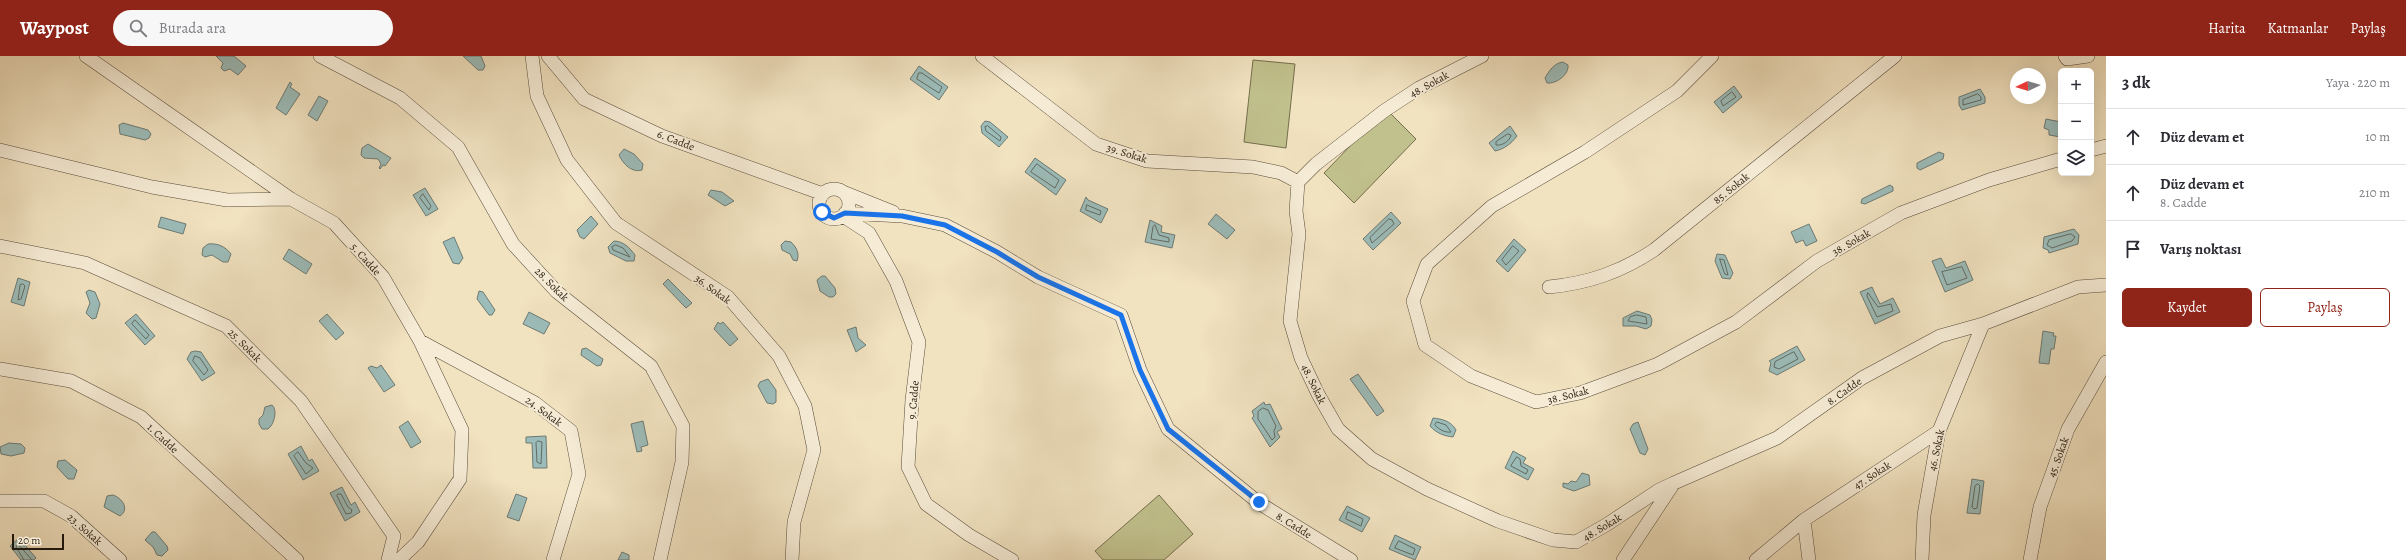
<!DOCTYPE html>
<html lang="tr">
<meta charset="utf-8">
<style>
body{margin:0;font-family:Alegreya,serif;background:#f7f7f7;color:#2b2b33}
.controls{position:absolute;right:12px;top:12px;display:grid;overflow:hidden;border-radius:6px;box-shadow:0 4px 16px #0002}
.controls button{width:36px;height:36px;display:grid;place-items:center;padding:0;border:0;border-bottom:1px solid #e1e1e2;background:#fff;color:#2b2b33;font:20px sans-serif}
.compass{position:absolute;left:2010px;top:12px;width:36px;height:36px;border-radius:50%;background:#fff;box-shadow:0 4px 16px #0002;rotate:266deg}
.scale{position:absolute;left:12px;bottom:10px;width:52px;box-sizing:border-box;padding-left:4px;border:2px solid #261a0d;border-top:0;font-size:11px;line-height:14px;white-space:nowrap;color:#261a0d;-webkit-text-stroke:3px #f6ecd6;paint-order:stroke}
.stop{position:absolute;width:12px;height:12px;margin:-9px;border:3px solid #1a73e8;border-radius:50%;background:#fff}
.stop.end{background:#1a73e8;border-color:#fff;box-shadow:0 1px 4px #0008}
.list{margin:0;padding:0;list-style:none}
h2{display:flex;justify-content:space-between;align-items:center;height:52px;margin:0;padding:0 16px;font-size:17px}
h2 small{font-size:13px;font-weight:400;color:#7c7c81}
.list li{display:grid;grid-template-columns:26px 1fr auto;gap:12px;align-items:center;box-sizing:border-box;height:56px;padding:0 16px;border-top:1px solid #e1e1e2}
.list b{display:block;font-size:15px;white-space:nowrap}
.list p{margin:0;font-size:13px;white-space:nowrap;color:#7c7c81}
.list em{font-size:13px;font-style:normal;color:#7c7c81}
.actions{display:flex;gap:8px;padding:12px 16px}
.actions a{flex:1;padding:9px 0;border:1px solid #8f2418;border-radius:6px;text-align:center;font-size:14px;color:#8f2418}
.actions .main{background:#8f2418;color:#fff}
.icon{flex:none;width:22px;height:22px;fill:none;stroke:currentColor;stroke-width:2;stroke-linecap:round;stroke-linejoin:round}
.map{position:relative;flex:none;width:2106px;height:504px;overflow:hidden}
header{display:flex;align-items:center;gap:24px;box-sizing:border-box;height:56px;padding:0 20px;background:#8f2418;color:#fff}
header strong{font-size:19px}
nav{display:flex;gap:22px;margin-inline-start:auto;font-size:14px}
.search{width:280px;height:36px;background:#f7f7f7;display:flex;align-items:center;gap:10px;box-sizing:border-box;padding:0 14px;border-radius:22px;color:#7c7c81;font-size:15px}
main{display:flex}
aside{flex:1;background:#fff}
.map>svg:first-child{display:block}
.green{fill:#c1c18d;stroke:#746e4d}
.water{fill:#9cbcb9;stroke:#6d7b74}
.lines{fill:none;stroke-linecap:round;stroke-linejoin:round}
.shore{stroke:#616b63;stroke-width:1}
.street-casing{stroke:#594c3a;stroke-width:14}
.street{stroke:#f6ecd6;stroke-width:13}
.route{stroke:#1a73e8;stroke-width:5}
.labels{text-anchor:middle;stroke-width:4;stroke-linejoin:round;paint-order:stroke}
.street-label{font-size:11px;fill:#261a0d;stroke:#f6ecd6}
</style>
<header>
<strong>Waypost</strong>
<div class="search"><svg class="icon" aria-label="search" viewBox="0 0 24 24"><circle cx="10" cy="10" r="6"/><path d="M15 15l6 6"/></svg>Burada ara</div>
<nav><a>Harita</a><a>Katmanlar</a><a>Paylaş</a></nav>
</header>
<main>
<div class="map">
<svg width="2106" height="504" viewBox="0 0 2106 504">
<rect width="100%" height="100%" fill="#f1e2c0"/>
<filter id="stains"><feTurbulence type="fractalNoise" baseFrequency=".005" numOctaves="4"/><feColorMatrix values="0 0 0 0 .2 0 0 0 0 .09 0 0 0 0 .02 0 0 0 .5 -.17"/></filter>
<radialGradient id="worn" r=".72"><stop offset=".6" stop-color="#630" stop-opacity="0"/><stop offset="1" stop-color="#630" stop-opacity=".3"/></radialGradient>
<path class="green" d="M1253 4 1295 8 1286 92 1244 86Z
M1386 53 1416 83 1354 147 1324 117Z
M1159 439 1193 478 1164 504H1103L1095 495Z"/>
<path class="water" d="M216 0H234L246 10 238 19 230 13 224 15 221 12 223 7Z
M463 0H481L485 10 483 14H478Z
M1563 6 1568 9C1569 19 1556 28 1547 27L1545 22C1549 15 1554 7 1563 6Z
M919 10 948 31 939 44 910 23Z
M290 26 292 28 290 31 300 38 286 59 276 52Z
M1734 30 1742 41 1723 57 1714 46Z
M1980 33 1985 41V47L1962 54 1959 49V41Z
M319 40 328 45 317 65 308 59Z
M2046 63 2061 66V81L2049 79V74L2044 72Z
M985 65 990 66 1008 81 999 91 982 77 981 70Z
M123 67 148 74 151 78 149 82 145 84 120 78 119 69Z
M1510 70 1517 80C1511 88 1504 93 1495 95L1489 87Z
M368 88 391 102 385 110 383 109 380 113 379 112 381 108 378 103 364 102 361 99 362 92Z
M624 93 634 98 643 108 642 114C632 117 623 108 619 99Z
M1939 96 1944 98 1943 103 1920 114 1917 112V107Z
M1035 102 1066 124 1056 139 1025 116Z
M1890 129 1893 131V135L1865 148 1861 147 1862 143Z
M425 132 438 153 426 160 413 139Z
M711 134 722 136 734 145 725 150 708 139Z
M1086 141 1088 144 1108 153 1101 167 1080 155Z
M1391 156 1401 167 1373 194 1363 183Z
M1216 158 1235 174 1227 183 1208 168Z
M591 160 598 168 584 183 580 181 577 174Z
M161 161 186 168 183 178 158 171Z
M1150 164 1162 170 1161 176 1175 179 1172 192 1145 186Z
M1809 168 1817 185 1806 190 1803 184 1796 187 1791 176Z
M2074 173 2079 179 2078 188 2049 197 2048 194 2043 192 2044 181Z
M454 181 463 202 459 208 453 207 443 186Z
M1514 183 1526 194 1508 216 1496 205Z
M614 185C623 185 630 192 635 199L634 205H626L610 197 608 191Z
M785 185 791 186C796 191 800 197 797 205L793 204 790 198 782 194 781 189Z
M208 188C217 187 225 190 231 198L228 206H223L212 199 205 201 202 199 203 192Z
M289 193 312 208 306 218 283 203Z
M1717 198 1725 199 1733 217 1730 223 1722 222 1715 205Z
M1941 202 1946 212 1965 205 1973 224 1945 236 1932 205Z
M822 220H825L835 232 836 238 833 241H829L820 235 817 224Z
M18 222 30 226 24 250 11 246Z
M668 223 692 247 686 252 663 228Z
M1872 231 1880 248 1893 242 1900 256 1875 268 1860 236Z
M89 234 95 236 100 248 96 262 92 263 86 257 90 247 86 236Z
M479 235 483 236 495 254 492 259H489L477 243Z
M1637 255 1650 259 1652 264 1651 270 1646 273 1636 270H1623V262Z
M529 256 550 267 544 278 523 268Z
M136 258 155 280 145 289 125 267Z
M327 258 344 277 336 284 319 265Z
M718 266 720 268 723 266 738 283 730 290 714 273Z
M856 271 858 282 866 289 856 296 847 274Z
M2043 275 2054 277 2053 280H2056L2054 293H2051L2049 308 2039 307Z
M1797 290 1805 304 1777 319 1769 315 1771 307 1769 305Z
M586 292 603 303 601 309 597 310 581 299 582 293Z
M195 295 201 296 215 317 202 325 187 303 191 296Z
M381 309 395 329 384 336 368 312 371 310 377 312Z
M1358 318 1384 355 1377 360 1350 323Z
M768 323 776 334V346L773 348 767 347 758 330 760 326Z
M1264 346 1265 349 1270 348 1282 373 1277 376 1280 381 1270 391 1252 362 1254 360 1252 355Z
M272 349C278 354 274 369 268 373H262L259 368V363L263 359 265 351Z
M1433 362C1442 363 1451 365 1456 374L1453 381C1444 380 1436 377 1430 370Z
M408 365 421 386 411 392 399 371Z
M643 365 648 389 641 391 642 395 637 396 631 368Z
M1638 366 1648 393 1645 399 1640 397 1630 373 1633 368Z
M546 380 547 412H533L532 387H526V381Z
M9 387 21 388 25 392 24 397 11 400 1 398 0 391Z
M301 390 309 405 312 403 319 415 303 424 288 398Z
M1513 395 1526 402 1523 407 1534 413 1528 424 1505 412Z
M65 404 77 414 74 423H68L57 411 58 405Z
M1582 417 1589 419 1590 429 1574 435 1563 431V427L1568 428 1571 425 1576 426Z
M1972 423 1984 425 1980 458 1967 457Z
M342 431 351 449 355 446 360 456 345 465 330 437Z
M516 438 527 442 519 465 507 461Z
M113 439C122 442 130 453 120 460L104 451 107 440Z
M1347 450 1370 462 1362 476 1339 464Z
M152 476H155L167 490 168 494 162 500 157 499 153 491 145 484Z
M1395 479 1421 491 1415 504 1389 493Z
M19 482 36 502 34 504H21L10 490Z
M622 496 629 499V504H618Z"/>
<g class="lines">
<path class="shore" d="M919 17H922L942 31 939 37 917 23Z
M1732 36 1736 41 1723 50 1721 45Z
M1978 38 1981 41V44L1963 49V44Z
M988 70 1001 81 1000 85 986 75 985 71Z
M1508 78 1511 79C1510 85 1502 90 1496 89V86Z
M1037 108 1059 124 1055 132 1031 116Z
M423 138 431 150 429 154 420 142Z
M1087 149 1101 155 1100 159 1086 154Z
M1389 163 1392 164 1394 168 1372 187 1370 182Z
M1155 169 1159 179 1169 182V186L1151 183 1153 171Z
M2071 178 2075 181 2072 185 2052 192 2047 189 2049 184Z
M616 189 623 192 630 201 613 194 612 191Z
M1513 190 1519 195 1506 209 1502 204Z
M1720 203 1724 204 1728 219 1725 218Z
M1962 211 1967 222 1947 229 1942 216Z
M23 228 25 230 21 243 18 244 20 229Z
M1868 237 1878 251 1891 248 1893 255 1877 261 1867 240Z
M1637 259 1646 261 1647 268 1628 265 1630 261Z
M135 264 149 279 146 283 132 268Z
M1794 296 1798 303 1779 313 1774 311 1775 306Z
M195 300 200 302 208 314 204 319 193 305Z
M1263 352 1268 354 1276 370 1274 375 1275 381 1272 384 1258 363V356Z
M1437 366 1446 369 1451 376C1445 377 1438 373 1435 369Z
M538 385 542 386 541 408 537 406 536 387Z
M298 396 306 407 313 412 306 418 294 400Z
M1517 401 1520 403 1521 410 1528 414 1526 418 1511 410Z
M1978 428 1980 430 1977 452 1974 453 1972 451 1975 430Z
M338 438H341L348 451 352 454 351 457 346 458 337 440Z
M1348 456 1363 463 1361 470 1346 463Z
M1399 485 1415 493 1413 499 1395 492Z
M24 504 16 491 18 488 32 504"/>
<g class="street-casing">
<path id="street" d="M86 0 291 143 334 167 383 221 420 285 462 374 460 423 418 486 399 504
M320 0 400 42 458 91 513 188 557 236 651 310 683 370 682 406 660 504
M532 0 537 40 567 104 616 167 728 241 779 300 805 350 814 394 794 466 792 504
M548 0 584 43 662 80 823 138
M982 0 1096 88 1147 105 1253 111 1281 117 1298 126
M1482 0 1419 32 1384 55 1316 108 1298 126 1296 155 1299 178 1290 265 1301 302 1318 338 1338 373 1372 403 1427 433 1498 465 1553 484 1576 486 1606 469 1659 434 1674 427
M1712 0 1677 35 1585 96 1492 150 1427 208 1413 245 1425 289 1471 320 1536 346 1580 337 1658 308 1736 266 1817 205 1901 157 1989 124 2061 103
M2065 0 2067 3 2088 0
M0 94 152 131 227 144 291 143
M2091 94 2106 90
M819 148a15 15 0 1 1 30 0a15 15 0 1 1-30 0Z
M843 136 893 156
M845 157 902 160 945 169 997 196 1038 221 1121 259 1140 314 1168 373 1259 447 1351 504
M843 160 869 177 896 225 919 286 912 344 908 411 926 448 969 479 1012 504
M0 190 85 207 226 270 301 345 394 480 388 504
M1549 231C1589 227 1621 216 1654 194L1895 0
M420 285 535 347 571 375 579 418 553 504
M0 313 71 325 141 361 297 504
M0 445H44L71 460 120 504
M1804 464 1809 504
M1623 504 1674 427 1777 382 1862 322 1940 280 1983 268 2078 231 2106 229
M1756 504 1804 464 1939 375
M1922 504 1924 459 1939 375 1983 268
M2030 504 2040 451 2068 373 2106 306"/>
</g>
<use href="#street" class="street"/>
</g>
<g class="lines">
<path class="route" d="M822 156 834 162 845 157 902 160 945 169 997 196 1038 221 1121 259 1140 314 1168 373 1259 446"/>
</g>
<g class="labels">
<g class="street-label">
<text transform="translate(1429 28) rotate(-29)" y="4">48. Sokak</text>
<text transform="translate(676 84) rotate(21)" y="4">6. Cadde</text>
<text transform="translate(1127 97) rotate(17)" y="4">39. Sokak</text>
<text transform="translate(1731 132) rotate(-39)" y="4">85. Sokak</text>
<text transform="translate(1851 186) rotate(-30)" y="4">38. Sokak</text>
<text transform="translate(366 203) rotate(48)" y="4">5. Cadde</text>
<text transform="translate(552 228) rotate(45)" y="4">28. Sokak</text>
<text transform="translate(713 233) rotate(36)" y="4">36. Sokak</text>
<text transform="translate(245 289) rotate(45)" y="4">25. Sokak</text>
<text transform="translate(1314 328) rotate(64)" y="4">48. Sokak</text>
<text transform="translate(1844 335) rotate(-35)" y="4">8. Cadde</text>
<text transform="translate(1568 339) rotate(-14)" y="4">38. Sokak</text>
<text transform="translate(913 344) rotate(-85)" y="4">9. Cadde</text>
<text transform="translate(544 355) rotate(36)" y="4">24. Sokak</text>
<text transform="translate(163 382) rotate(43)" y="4">1. Cadde</text>
<text transform="translate(1936 394) rotate(-78)" y="4">46. Sokak</text>
<text transform="translate(2058 401) rotate(-70)" y="4">45. Sokak</text>
<text transform="translate(1872 419) rotate(-33)" y="4">47. Sokak</text>
<text transform="translate(1294 469) rotate(32)" y="4">8. Cadde</text>
<text transform="translate(1602 471) rotate(-31)" y="4">48. Sokak</text>
<text transform="translate(85 473) rotate(41)" y="4">23. Sokak</text>
</g>
</g>
<rect width="100%" height="100%" filter="url(#stains)"/>
<rect width="100%" height="100%" fill="url(#worn)"/>
</svg>
<div class="controls">
<button>+</button>
<button>−</button>
<button><svg class="icon" aria-label="layers" viewBox="0 0 24 24"><path d="M12 4l9 5-9 5-9-5zM3 14l9 5 9-5"/></svg></button>
</div>
<svg class="compass" viewBox="-18 -18 36 36"><path d="M0-13l5 13h-10z" fill="#e53935"/><path d="M0 13l5-13h-10z" fill="#7c7c81"/></svg>
<div class="scale">20 m</div>
<div class="stop" style="left:822px;top:156px"></div>
<div class="stop end" style="left:1259px;top:446px"></div>
</div>
<aside>
<h2>3 dk<small>Yaya · 220 m</small></h2>
<ul class="list">
<li><svg class="icon" aria-label="ahead" viewBox="0 0 24 24"><path d="M12 20V5M6 11l6-6 6 6"/></svg><div><b>Düz devam et</b></div><em>10 m</em></li>
<li><svg class="icon" aria-label="ahead" viewBox="0 0 24 24"><path d="M12 20V5M6 11l6-6 6 6"/></svg><div><b>Düz devam et</b><p>8. Cadde</p></div><em>210 m</em></li>
<li><svg class="icon" aria-label="arrive" viewBox="0 0 24 24"><path d="M6 21V4h12l-3 4 3 4H6"/></svg><div><b>Varış noktası</b></div></li>
</ul>
<div class="actions"><a class="main">Kaydet</a><a>Paylaş</a></div>
</aside>
</main>
